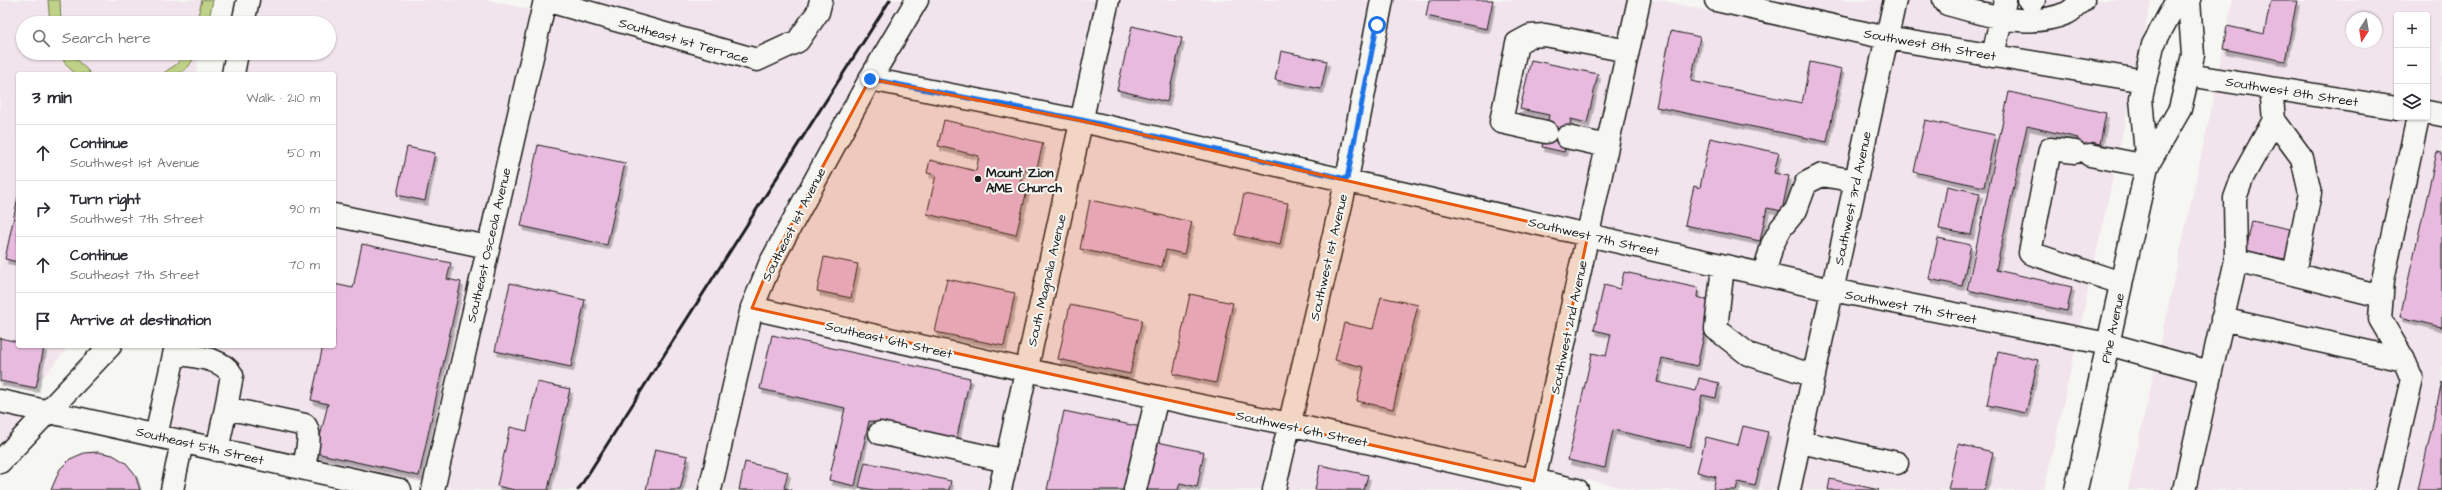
<!DOCTYPE html>
<meta charset="utf-8">
<style>
body{margin:0;font-family:"Architects Daughter",sans-serif;background:#f2f2f3;color:#2b2b33}
.controls{position:absolute;right:12px;top:12px;display:grid;overflow:hidden;border-radius:4px;box-shadow:0 1px 3px #0004}
.controls button{width:36px;height:36px;display:grid;place-items:center;padding:0;border:0;border-bottom:1px solid #e1e1e2;background:#fff;color:#2b2b33;font:20px sans-serif}
.compass{position:absolute;left:2346px;top:12px;width:36px;height:36px;border-radius:50%;background:#fff;box-shadow:0 1px 3px #0004;rotate:192deg}
.stop{position:absolute;width:12px;height:12px;margin:-9px;border:3px solid #1a73e8;border-radius:50%;background:#fff}
.stop.end{background:#1a73e8;border-color:#fff;box-shadow:0 1px 4px #0008}
.list{margin:0;padding:0;list-style:none}
h2{display:flex;justify-content:space-between;align-items:center;height:52px;margin:0;padding:0 16px;font-size:17px}
h2 small{font-size:13px;font-weight:400;color:#7c7c81}
.list li{display:grid;grid-template-columns:26px 1fr auto;gap:12px;align-items:center;box-sizing:border-box;height:56px;padding:0 16px;border-top:1px solid #e1e1e2}
.list b{display:block;font-size:15px;white-space:nowrap}
.list p{margin:0;font-size:13px;white-space:nowrap;color:#7c7c81}
.list em{font-size:13px;font-style:normal;color:#7c7c81}
.icon{flex:none;width:22px;height:22px;fill:none;stroke:currentColor;stroke-width:2;stroke-linecap:round;stroke-linejoin:round}
.map{position:relative;flex:none;width:2442px;height:490px;overflow:hidden}
.search{position:absolute;background:#fff;box-shadow:0 1px 3px #0004;left:16px;top:16px;width:320px;height:44px;display:flex;align-items:center;gap:10px;box-sizing:border-box;padding:0 14px;border-radius:22px;color:#7c7c81;font-size:15px}
.panel{position:absolute;background:#fff;box-shadow:0 1px 3px #0004;left:16px;top:72px;width:320px;height:276px;border-radius:4px}
.map>svg:first-child{display:block}
.built{fill:#f2e4ec;fill-rule:evenodd}
.green{fill:#c0d287;stroke:#6e7752}
.building{fill:#e7bade;stroke:#1c1c1c;filter:url(#shadow)}
.lines{fill:none;stroke-linecap:round;stroke-linejoin:round}
.minor-casing{stroke:#1c1c1c;stroke-width:25}
.major-casing{stroke:#1c1c1c;stroke-width:25}
.highway-casing{stroke:#1c1c1c;stroke-width:25}
.minor{stroke:#f6f6f2;stroke-width:22}
.major{stroke:#f6f6f2;stroke-width:22}
.highway{stroke:#f6f6f2;stroke-width:22}
.rail{stroke:#1c1c1c;stroke-width:3}
.route{stroke:#1a73e8;stroke-width:5}
.marked{fill:#e8590c;fill-opacity:0.2;stroke:#e8590c;stroke-width:3;stroke-linejoin:round}
.poi-dot{fill:#1c1c1c;stroke:#f6f6f2;stroke-width:1.5}
.labels{text-anchor:middle;stroke-width:4;stroke-linejoin:round;paint-order:stroke}
.street-label{font-size:13px;fill:#1c1c1c;stroke:#f6f6f2}
.poi-label{font-size:13px;font-weight:bold;fill:#1c1c1c;stroke:#f6f6f2;text-anchor:start}
</style>
<div class="map">
<svg width="2442" height="490" viewBox="0 0 2442 490">
<defs>
<filter id="shadow"><feDropShadow dx="2.5" dy="4.5" stdDeviation="0" flood-color="#0004"/></filter>
</defs>
<rect width="100%" height="100%" fill="#f6f6f2"/>
<filter id="ink" filterUnits="userSpaceOnUse"><feTurbulence type="fractalNoise" baseFrequency=".025" numOctaves="2"/><feDisplacementMap in="SourceGraphic" scale="8" xChannelSelector="R" yChannelSelector="G"/><feConvolveMatrix kernelMatrix="1 2 1 2 8 2 1 2 1" color-interpolation-filters="sRGB"/></filter>
<g filter="url(#ink)">
<path class="built" d="M0 0H212L207 23H23V53H200L196 74H18V346H69L31 392 0 386Z
M259 0H488L532 10 480 233 334 202V74H243L248 53H329V23H254Z
M589 0H810L808 6 792 31 757 48Z
M832 0H905L865 66H862L860 75 761 258 746 295H744L700 490H459L445 487 553 15 754 72 761 71 806 48 828 14Z
M930 0H1097L1074 107 888 70Z
M1119 0H1371L1339 165 1095 111Z
M1393 0H1629L1580 221 1359 170Z
M1650 0H1659L1874 47 1824 276 1601 225Z
M1772 0H1884L1879 24Z
M1906 0H2151L2137 67 1900 28Z
M2233 0H2442V102L2427 100V15H2397V95L2219 68ZM2352 18H2376V42H2352Z
M1895 51 2132 91 2080 327 1845 280Z
M2215 92 2442 127V490H2128Z
M875 93 1069 131 1019 355 767 299 779 269Z
M1090 135 1334 189 1281 410 1039 360Z
M1354 193 1575 244 1526 467 1302 415Z
M334 227 474 257 424 483 169 426 187 346H334Z
M1596 249 1819 300 1778 490H1634L1547 471Z
M1840 304 2075 350 2044 490H1800Z
M760 322 1013 379 990 490H721Z
M1034 383 1276 433 1263 490H1011Z
M0 413 25 418 0 446Z
M1296 438 1520 490H1285Z"/>
<path class="green" d="M48 0H60L61 23H50Z
M202 0H213L208 23H196Z
M60 53H71L91 74H76L66 65Z
M184 53H197C185 73 185 74 162 74L177 64Z"/>
<path class="building" d="M1429 0H1493L1487 29 1426 16Z
M2271 0H2297L2285 61 2223 49 2227 26 2264 34Z
M1132 26 1182 38 1167 102 1117 90Z
M1671 31 1700 37 1691 81 1802 103 1810 62 1842 69 1827 142 1656 107Z
M1281 51 1327 61 1321 89 1275 80Z
M1531 60 1598 74 1587 123 1571 119 1564 152 1542 147 1549 115 1520 109Z
M2009 92 2106 113 2100 144 2092 142 2089 157 2075 154 2078 138 2027 126 1996 270 2072 287 2067 311 1967 290Z
M944 120 1043 143 1036 172 1023 169 1020 184 1028 186 1016 235 927 214 936 175 927 173 930 160 976 171 979 156 938 146Z
M1925 120 1995 135 1984 187 1914 172Z
M1710 138 1779 153 1774 173 1789 176 1782 211 1767 208 1760 241 1685 225 1694 186 1700 188Z
M538 145 625 163 607 245 521 226Z
M407 147 435 153 425 201 397 195Z
M2437 152 2442 153V327L2400 317Z
M1947 186 1980 193 1971 235 1939 229Z
M1244 194 1288 203 1280 245 1235 235Z
M18 197V262L5 259Z
M1090 200 1192 222 1184 254 1166 250 1162 267 1080 249Z
M2252 221 2295 230 2289 260 2246 251Z
M1938 238 1971 245 1962 286 1929 279Z
M362 244 451 263 447 279 461 282 419 476 316 453 328 404 311 400 323 346H334V284L353 288Z
M824 257 858 264 851 298 817 291Z
M1624 272 1698 288 1697 297 1712 301 1697 366 1662 358 1657 382 1696 391 1699 378 1719 383 1716 398 1702 395 1690 447 1613 430 1605 468 1568 460 1592 353 1606 356 1611 334 1594 330 1604 285 1620 289Z
M947 279 1015 293 1004 346 935 332Z
M510 283 585 300 571 367 495 351Z
M1190 294 1233 303 1216 383 1173 374Z
M1381 297 1418 305 1393 409 1357 401 1364 367 1335 360 1344 323 1373 329Z
M1070 305 1142 320 1130 374 1058 359Z
M772 335 970 378 956 441 869 421 855 486 829 480 845 408 760 389Z
M0 338 18 342V346L44 347 36 388 0 381Z
M1998 351 2038 360 2026 413 1987 405Z
M537 382 570 389 548 490H515L497 486 510 427 527 431Z
M2442 382V490H2418Z
M1064 411 1141 427 1127 490H1047Z
M1743 426 1768 432 1755 486 1738 482 1736 490H1713L1716 477 1697 472 1706 437 1738 445Z
M1153 441 1204 452 1197 487 1180 483 1178 490H1142Z
M1958 444 1993 452 1985 490H1948Z
M655 449 688 456 680 490H646Z
M98 452 113 455 126 463 135 474 140 490H51L60 469 70 459 84 453Z
M745 462 788 472 784 488 792 490H739Z
M865 462 951 481 949 490H874L859 487Z
M1320 465 1368 475 1364 490H1315Z
M1830 479 1879 490H1828Z"/>
<g class="lines">
<g class="minor-casing">
<path id="minor" d="M545 0 757 60 798 41 818 12 821 0
M1716 0 1887 38 2145 81
M1944 0 1947 4C1986 14 2027 30 2067 13 2072 11 2078 4 2083 0
M2029 0H2034
M243 23 248 0
M1993 56 2005 0
M233 74 237 53
M2188 75 2397 108
M870 79 1082 121 1832 290 2108 344 2210 372
M2427 112 2442 115
M2274 120 2302 158 2310 193 2294 274
M1546 132 1501 122 1517 43 1530 36 1545 35 1628 51
M1567 137 1607 146
M2075 152 2050 149 2030 253 2121 283
M2090 155 2147 166
M334 215 488 247
M2236 260 2381 296
M1723 266 1716 329 1748 354 1814 376
M1764 275 1772 245 1781 228 1796 210 1806 183 1822 175 1856 181
M752 308 1026 370 1289 424 1577 490
M2222 319 2404 360
M175 353C193 357 222 357 232 375L226 408 305 425C313 435 305 457 304 468
M0 401 400 490
M880 433 1007 461
M156 436 176 346
M1800 442 1897 463
M217 450 226 408
M0 462 110 346
M172 490 182 442
M433 490 545 0
M1135 490 1157 397
M1274 490 1347 179 1382 0
M1532 490 1639 0
M1789 490 1895 0
M2184 490 2236 260 2235 198 2243 176 2274 120 2271 88
M2386 490 2412 379 2404 360 2380 319 2383 280 2418 117"/>
</g>
<g class="major-casing">
<path id="major" d="M710 490 752 308 770 264 870 79 917 0
M1000 490 1108 0"/>
</g>
<g class="highway-casing">
<path id="highway" d="M2147 166 2180 109 2193 55 2189 0
M2076 490 2147 166 2141 98 2153 45 2177 0"/>
</g>
<use href="#minor" class="minor"/>
<use href="#major" class="major"/>
<use href="#highway" class="highway"/>
<path class="rail" d="M578 490 890 0"/>
</g>
</g>
<g class="lines" filter="url(#ink)">
<path class="route" d="M870 79 1082 120 1347 179 1377 25"/>
</g>
<path class="marked" d="M870 79 1082 121 1588 235 1534 481 752 308 770 264Z"/>
<circle class="poi-dot" cx="978" cy="179" r="4"/>
<g class="labels">
<g class="street-label">
<text transform="translate(684 40) rotate(16)" y="5">Southeast 1st Terrace</text>
<text transform="translate(1930 44) rotate(10)" y="5">Southwest 8th Street</text>
<text transform="translate(2292 91) rotate(9)" y="5">Southwest 8th Street</text>
<text transform="translate(1852 198) rotate(-78)" y="5">Southwest 3rd Avenue</text>
<text transform="translate(793 224) rotate(-63)" y="5">Southeast 1st Avenue</text>
<text transform="translate(1594 236) rotate(13)" y="5">Southwest 7th Street</text>
<text transform="translate(488 245) rotate(-77)" y="5">Southeast Osceola Avenue</text>
<text transform="translate(1328 257) rotate(-77)" y="5">Southwest 1st Avenue</text>
<text transform="translate(1046 280) rotate(-77)" y="5">South Magnolia Avenue</text>
<text transform="translate(1911 306) rotate(11)" y="5">Southwest 7th Street</text>
<text transform="translate(1568 327) rotate(-78)" y="5">Southwest 2nd Avenue</text>
<text transform="translate(2112 328) rotate(-78)" y="5">Pine Avenue</text>
<text transform="translate(889 339) rotate(13)" y="5">Southeast 6th Street</text>
<text transform="translate(1302 428) rotate(12)" y="5">Southwest 6th Street</text>
<text transform="translate(200 445) rotate(13)" y="5">Southeast 5th Street</text>
</g>
<g class="poi-label">
<text x="986" y="177">Mount Zion<tspan x="986" dy="15">AME Church</tspan></text>
</g>
</g>
</svg>
<div class="controls">
<button>+</button>
<button>−</button>
<button><svg class="icon" aria-label="layers" viewBox="0 0 24 24"><path d="M12 4l9 5-9 5-9-5zM3 14l9 5 9-5"/></svg></button>
</div>
<svg class="compass" viewBox="-18 -18 36 36"><path d="M0-13l5 13h-10z" fill="#e53935"/><path d="M0 13l5-13h-10z" fill="#7c7c81"/></svg>
<div class="stop" style="left:1377px;top:25px"></div>
<div class="stop end" style="left:870px;top:79px"></div>
<div class="search"><svg class="icon" aria-label="search" viewBox="0 0 24 24"><circle cx="10" cy="10" r="6"/><path d="M15 15l6 6"/></svg>Search here</div>
<section class="panel">
<h2>3 min<small>Walk · 210 m</small></h2>
<ul class="list">
<li><svg class="icon" aria-label="ahead" viewBox="0 0 24 24"><path d="M12 20V5M6 11l6-6 6 6"/></svg><div><b>Continue</b><p>Southwest 1st Avenue</p></div><em>50 m</em></li>
<li><svg class="icon" aria-label="right" viewBox="0 0 24 24"><path d="M7 20v-9h11M14 6l5 5-5 5"/></svg><div><b>Turn right</b><p>Southwest 7th Street</p></div><em>90 m</em></li>
<li><svg class="icon" aria-label="ahead" viewBox="0 0 24 24"><path d="M12 20V5M6 11l6-6 6 6"/></svg><div><b>Continue</b><p>Southeast 7th Street</p></div><em>70 m</em></li>
<li><svg class="icon" aria-label="arrive" viewBox="0 0 24 24"><path d="M6 21V4h12l-3 4 3 4H6"/></svg><div><b>Arrive at destination</b></div></li>
</ul>
</section>
</div>
